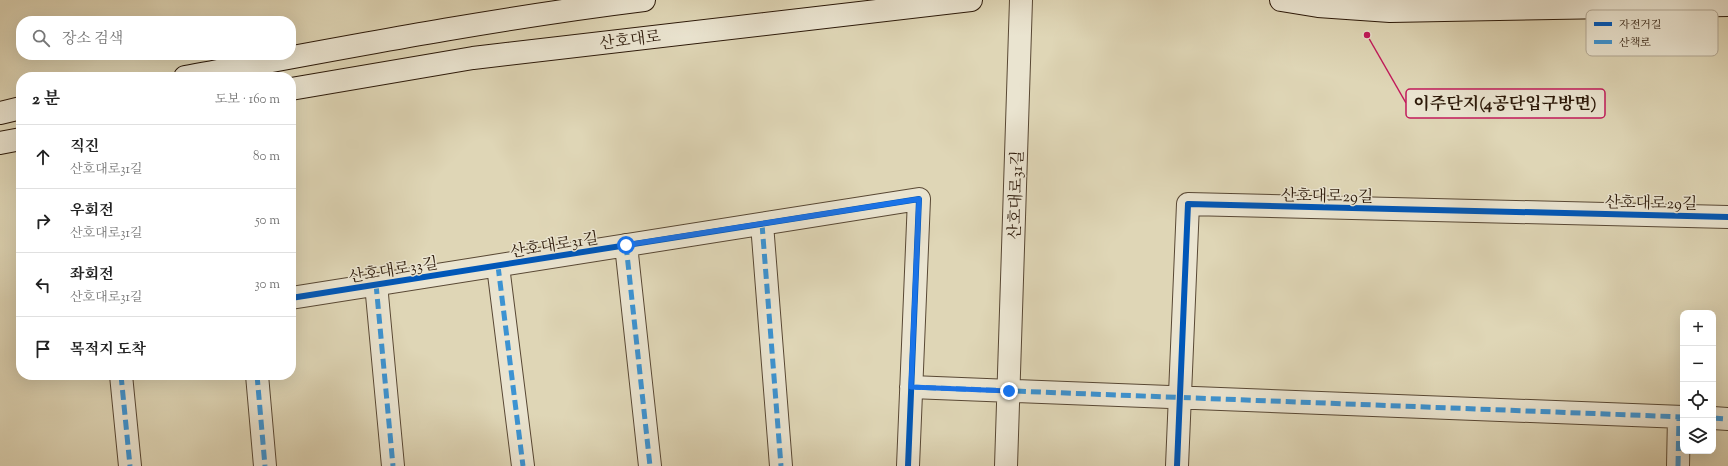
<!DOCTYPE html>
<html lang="ko">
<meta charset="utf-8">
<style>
body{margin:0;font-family:"Sorts Mill Goudy","Noto Serif KR",serif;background:#f2f2f2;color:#222}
.controls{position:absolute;right:12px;bottom:12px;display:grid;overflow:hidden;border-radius:8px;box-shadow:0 4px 16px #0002}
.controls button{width:36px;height:36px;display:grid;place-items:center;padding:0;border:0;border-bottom:1px solid #e0e0e0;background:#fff;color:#222;font:20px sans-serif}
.stop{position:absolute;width:12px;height:12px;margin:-9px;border:3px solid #1a73e8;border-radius:50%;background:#fff}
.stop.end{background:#1a73e8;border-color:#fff;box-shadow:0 1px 4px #0008}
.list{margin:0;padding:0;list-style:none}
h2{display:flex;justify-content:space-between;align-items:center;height:52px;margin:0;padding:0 16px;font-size:17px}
h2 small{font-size:13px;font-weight:400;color:#767676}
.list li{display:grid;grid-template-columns:26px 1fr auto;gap:12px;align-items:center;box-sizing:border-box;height:64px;padding:0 16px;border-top:1px solid #e0e0e0}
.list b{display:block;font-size:15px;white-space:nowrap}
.list p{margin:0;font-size:13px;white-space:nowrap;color:#767676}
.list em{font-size:13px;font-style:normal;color:#767676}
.icon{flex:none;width:22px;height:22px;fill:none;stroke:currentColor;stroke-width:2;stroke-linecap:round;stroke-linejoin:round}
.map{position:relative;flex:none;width:1728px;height:466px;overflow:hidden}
.search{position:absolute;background:#fff;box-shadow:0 4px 16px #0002;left:16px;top:16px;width:280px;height:44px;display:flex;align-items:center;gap:10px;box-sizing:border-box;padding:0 14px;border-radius:16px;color:#767676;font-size:15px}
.panel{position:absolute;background:#fff;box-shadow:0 4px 16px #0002;left:16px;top:72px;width:280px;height:308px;border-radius:16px}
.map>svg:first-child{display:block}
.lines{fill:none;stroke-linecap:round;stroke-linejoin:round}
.street-casing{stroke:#594834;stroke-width:24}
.secondary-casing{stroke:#2c1909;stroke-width:24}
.street{stroke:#eae4d0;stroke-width:22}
.secondary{stroke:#eae4d0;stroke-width:22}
.quiet{stroke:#3c93d2;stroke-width:5;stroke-dasharray:10 5;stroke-linecap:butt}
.cycleway-casing{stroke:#eae4d0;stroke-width:8}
.cycleway{stroke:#0057b8;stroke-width:6}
.route{stroke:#1a73e8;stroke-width:5}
.labels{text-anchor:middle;stroke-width:3;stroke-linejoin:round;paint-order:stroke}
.street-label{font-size:16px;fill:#2c1909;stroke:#eae4d0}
.key{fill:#eae4d0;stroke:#b1a794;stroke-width:1}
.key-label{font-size:11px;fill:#2c1909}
.leader{fill:none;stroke:#c2185b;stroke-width:1.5}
.callout-dot{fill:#c2185b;stroke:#eae4d0;stroke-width:1.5}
.callout{fill:#eae4d0;stroke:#c2185b;stroke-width:1.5}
.callout-label{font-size:17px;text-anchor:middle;font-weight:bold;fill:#2c1909}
</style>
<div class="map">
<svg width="1728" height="466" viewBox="0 0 1728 466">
<rect width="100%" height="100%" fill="#dfd6b6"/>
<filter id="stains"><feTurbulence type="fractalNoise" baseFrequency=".005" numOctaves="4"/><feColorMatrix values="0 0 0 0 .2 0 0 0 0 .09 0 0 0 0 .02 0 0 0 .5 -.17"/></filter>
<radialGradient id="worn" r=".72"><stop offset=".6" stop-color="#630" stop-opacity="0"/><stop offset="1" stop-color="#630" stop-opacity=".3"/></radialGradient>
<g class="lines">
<g class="street-casing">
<path id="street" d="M762 224 781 466
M626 245 650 466
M498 266 523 466
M376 284 393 466
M291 298 919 199 908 466
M121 375 130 466
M257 375 265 466
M911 387 1683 417
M1713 418 1728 419
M1006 466 1021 0
M1177 466 1188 204 1728 217
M1678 466 1679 417"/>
</g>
<g class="secondary-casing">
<path id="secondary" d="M1281 0 1318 6 1390 11 1728 5
M185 77C337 49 490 19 644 0
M291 89 473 58 971 0
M0 113 21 108
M0 143 21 139"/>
</g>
<use href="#street" class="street"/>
<use href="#secondary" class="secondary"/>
<path class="quiet" d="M762 224 781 466
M626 245 650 466
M498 266 523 466
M376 284 393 466
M121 375 130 466
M257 375 265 466
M911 387 1683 417
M1713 418 1728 419
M1678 466 1679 417"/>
<g class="cycleway-casing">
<path id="cycleway" d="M291 298 919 199 908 466
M1177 466 1188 204 1728 217"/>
</g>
<use href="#cycleway" class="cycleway"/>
</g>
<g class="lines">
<path class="route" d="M626 245 919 199 911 387 1009 391"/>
</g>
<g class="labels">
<g class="street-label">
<text transform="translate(630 39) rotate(-7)" y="6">산호대로</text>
<text transform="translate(1015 195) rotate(-88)" y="6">산호대로31길</text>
<text transform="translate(1327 195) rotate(1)" y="6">산호대로29길</text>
<text transform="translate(1651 202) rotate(1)" y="6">산호대로29길</text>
<text transform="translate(554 244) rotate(-9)" y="6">산호대로31길</text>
<text transform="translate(393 269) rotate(-9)" y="6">산호대로33길</text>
</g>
</g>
<rect x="1586" y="10" width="132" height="46" rx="6" class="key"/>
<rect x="1594" y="22" width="18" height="4" fill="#0057b8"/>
<rect x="1594" y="40" width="18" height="4" fill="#3c93d2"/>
<g class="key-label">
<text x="1619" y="28">자전거길</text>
<text x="1619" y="46">산책로</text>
</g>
<path class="leader" d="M1367 35L1406 103"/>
<circle class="callout-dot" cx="1367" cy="35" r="4"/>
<rect class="callout" x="1406" y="89" width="199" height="29" rx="4"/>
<g class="callout-label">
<text x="1505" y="109">이주단지(4공단입구방면)</text>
</g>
<rect width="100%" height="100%" filter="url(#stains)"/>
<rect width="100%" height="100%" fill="url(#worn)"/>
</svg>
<div class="controls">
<button>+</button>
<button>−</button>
<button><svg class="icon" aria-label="locate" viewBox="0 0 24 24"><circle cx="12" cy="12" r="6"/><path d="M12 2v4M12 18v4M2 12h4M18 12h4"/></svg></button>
<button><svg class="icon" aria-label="layers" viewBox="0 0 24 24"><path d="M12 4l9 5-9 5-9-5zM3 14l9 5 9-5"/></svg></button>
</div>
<div class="stop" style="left:626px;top:245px"></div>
<div class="stop end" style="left:1009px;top:391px"></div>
<div class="search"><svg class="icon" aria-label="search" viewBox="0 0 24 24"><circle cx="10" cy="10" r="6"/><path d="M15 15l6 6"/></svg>장소 검색</div>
<section class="panel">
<h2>2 분<small>도보 · 160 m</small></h2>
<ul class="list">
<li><svg class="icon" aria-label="ahead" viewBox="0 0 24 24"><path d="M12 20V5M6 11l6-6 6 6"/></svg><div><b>직진</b><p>산호대로31길</p></div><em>80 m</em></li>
<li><svg class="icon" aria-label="right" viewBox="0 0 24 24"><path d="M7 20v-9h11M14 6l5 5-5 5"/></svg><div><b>우회전</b><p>산호대로31길</p></div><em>50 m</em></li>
<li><svg class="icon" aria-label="left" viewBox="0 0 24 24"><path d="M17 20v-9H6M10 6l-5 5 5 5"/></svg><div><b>좌회전</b><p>산호대로31길</p></div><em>30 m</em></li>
<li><svg class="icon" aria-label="arrive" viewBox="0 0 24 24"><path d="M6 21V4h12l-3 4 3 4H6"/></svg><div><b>목적지 도착</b></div></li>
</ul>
</section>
</div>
